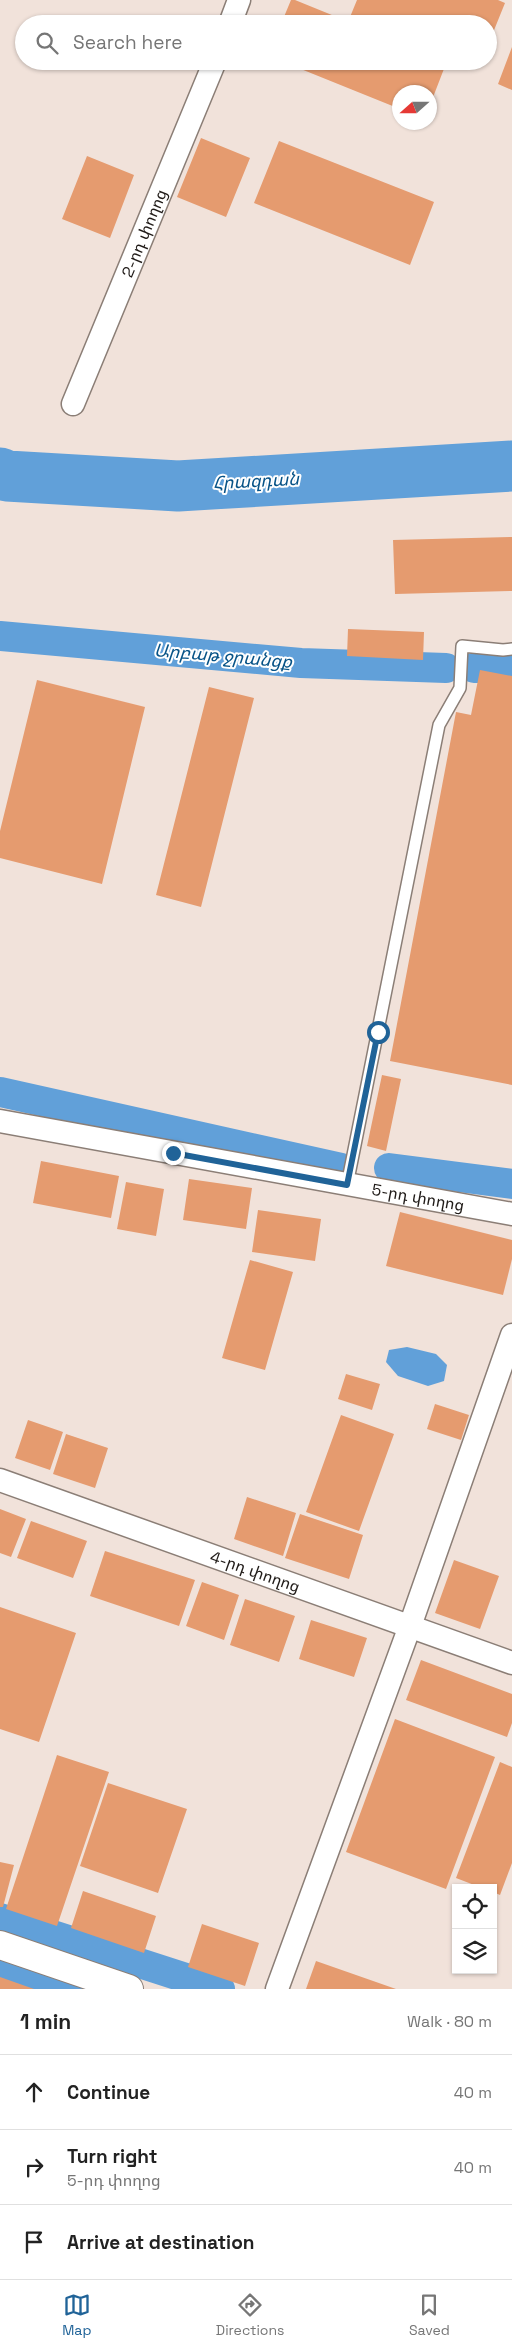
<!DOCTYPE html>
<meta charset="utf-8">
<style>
body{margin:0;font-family:"Space Grotesk","Noto Sans Armenian",sans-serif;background:#f6f6f6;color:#222}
.controls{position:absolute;right:15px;bottom:15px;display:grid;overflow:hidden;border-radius:0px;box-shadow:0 1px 4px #0004}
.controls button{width:45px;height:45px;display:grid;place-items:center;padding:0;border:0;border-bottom:1px solid #e0e0e0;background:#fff;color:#222;font:25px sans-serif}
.compass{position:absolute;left:392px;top:85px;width:45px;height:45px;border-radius:50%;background:#fff;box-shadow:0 1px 4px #0004;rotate:249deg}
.stop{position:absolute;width:15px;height:15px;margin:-11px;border:4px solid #206398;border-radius:50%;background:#fff}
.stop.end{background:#206398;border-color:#fff;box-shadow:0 1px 5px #0008}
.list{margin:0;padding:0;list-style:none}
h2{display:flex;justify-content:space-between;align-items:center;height:65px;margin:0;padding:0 20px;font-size:21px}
h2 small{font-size:16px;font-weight:400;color:#767676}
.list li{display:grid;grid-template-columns:32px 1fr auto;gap:15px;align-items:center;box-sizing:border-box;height:75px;padding:0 20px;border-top:1px solid #e0e0e0}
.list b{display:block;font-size:19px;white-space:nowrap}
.list p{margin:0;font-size:16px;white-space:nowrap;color:#767676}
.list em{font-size:16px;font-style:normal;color:#767676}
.icon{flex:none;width:28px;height:28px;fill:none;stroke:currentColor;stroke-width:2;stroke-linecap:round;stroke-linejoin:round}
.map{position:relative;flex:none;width:512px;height:1989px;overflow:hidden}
.search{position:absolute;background:#fff;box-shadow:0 1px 4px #0004;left:15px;right:15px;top:15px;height:55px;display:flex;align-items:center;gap:12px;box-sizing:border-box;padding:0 18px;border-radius:28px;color:#767676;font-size:19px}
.sheet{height:290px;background:#fff}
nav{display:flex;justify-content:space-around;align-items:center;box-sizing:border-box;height:70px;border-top:1px solid #e0e0e0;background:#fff;font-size:14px;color:#767676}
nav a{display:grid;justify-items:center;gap:2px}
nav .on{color:#206398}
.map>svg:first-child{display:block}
.water{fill:#61a0d9}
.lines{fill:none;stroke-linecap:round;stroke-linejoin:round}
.canal{stroke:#61a0d9;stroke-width:30}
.river{stroke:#61a0d9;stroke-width:51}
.building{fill:#e59b6f}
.lane-casing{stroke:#8b7e76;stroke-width:14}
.street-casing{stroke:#8b7e76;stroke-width:25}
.secondary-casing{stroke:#8b7e76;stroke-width:30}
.lane{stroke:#fff;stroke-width:11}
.street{stroke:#fff;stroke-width:22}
.secondary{stroke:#fff;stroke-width:28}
.route{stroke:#206398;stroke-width:6}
.labels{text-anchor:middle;stroke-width:4;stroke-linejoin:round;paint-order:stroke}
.street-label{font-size:16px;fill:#201b18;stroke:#fff}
.water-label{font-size:18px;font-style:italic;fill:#075387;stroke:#fff}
</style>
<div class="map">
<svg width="512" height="1989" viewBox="0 0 512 1989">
<rect width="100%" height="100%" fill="#f1e2da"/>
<path class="water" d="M407 1347 436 1354 447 1365 444 1381 428 1386 398 1376 386 1362 389 1350Z"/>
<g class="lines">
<path class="canal" d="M0 636 301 663 446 668
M474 668H512
M0 1092 341 1168
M389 1168 512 1184
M0 1918 220 1989
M0 1966 70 1989"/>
<path class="river" d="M0 473 7 476 178 486 512 466"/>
</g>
<path class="building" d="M291 0H295L354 24H281Z
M357 0H498L505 3 488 45V24H369L350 17Z
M512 47V90L498 84Z
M281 61H447L430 105V92H400V109Z
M467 61H482L480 66Z
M201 138 250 158 226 217 177 197Z
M279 141 434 202 410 265 254 203Z
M87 156 134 175 110 238 62 219Z
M512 537V591L395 594 393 540Z
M348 629 424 632 423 660 347 656Z
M480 670 512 676V1085L390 1061 456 712 471 715Z
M37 680 145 707 102 884 0 858V831Z
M209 687 254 698 201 907 156 895Z
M382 1075 401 1079 386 1151 367 1146Z
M41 1161 119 1176 111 1218 33 1203Z
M189 1179 252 1188 246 1229 183 1220Z
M126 1182 164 1189 156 1236 117 1229Z
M258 1210 321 1219 315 1261 252 1252Z
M400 1212 512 1240V1259L503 1295 386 1266Z
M250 1260 293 1272 265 1370 222 1358Z
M346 1374 380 1384 372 1410 338 1399Z
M435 1404 469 1415 461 1440 427 1429Z
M341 1415 394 1434 359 1531 306 1512Z
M28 1420 63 1432 50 1470 15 1458Z
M66 1434 108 1448 95 1488 53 1474Z
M247 1497 296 1513 283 1556 234 1539Z
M0 1509 26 1519 11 1557 0 1553Z
M300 1514 363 1535 349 1579 285 1558Z
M31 1521 87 1541 73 1578 17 1558Z
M105 1551 195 1580 179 1626 90 1596Z
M454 1560 499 1576 480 1629 435 1613Z
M202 1582 239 1595 224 1640 186 1626Z
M245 1599 295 1616 279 1662 230 1645Z
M0 1607 76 1633 39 1742 0 1729Z
M311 1620 367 1638 354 1677 299 1659Z
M421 1660 512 1694V1723L507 1737 406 1700Z
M395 1719 495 1757 446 1889 346 1852Z
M57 1755 109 1772 57 1926 6 1909Z
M500 1762 512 1767V1863L500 1895 493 1892V1888H482L456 1878Z
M108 1783 187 1809 158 1893 80 1866Z
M0 1862 14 1865 3 1907H0Z
M83 1891 156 1916 144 1953 71 1928Z
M202 1924 259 1943 245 1986 188 1967Z
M316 1961 396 1989H306Z
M0 1977 34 1989H0Z"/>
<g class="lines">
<g class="lane-casing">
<path id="lane" d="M347 1185 439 725 460 688 462 646 503 650 512 649"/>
</g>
<g class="street-casing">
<g id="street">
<path d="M230 24 239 0"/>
<path id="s1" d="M73 404 215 61"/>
<path id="s2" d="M0 1121 512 1214"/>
<path id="s3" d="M0 1480 512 1663"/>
<path d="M277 1989 410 1626 512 1335"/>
</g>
</g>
<g class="secondary-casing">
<path id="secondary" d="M0 1945 129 1989"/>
</g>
<use href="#lane" class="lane"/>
<use href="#street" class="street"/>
<use href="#secondary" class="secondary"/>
</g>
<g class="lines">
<path class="route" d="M173 1153 347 1185 378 1032"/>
</g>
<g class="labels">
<g class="street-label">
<text dy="6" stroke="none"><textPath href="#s1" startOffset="185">2-րդ փողոց</textPath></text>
<text dy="6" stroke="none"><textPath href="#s2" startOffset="425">5-րդ փողոց</textPath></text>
<text dy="6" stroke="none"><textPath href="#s3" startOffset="271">4-րդ փողոց</textPath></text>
</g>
<g class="water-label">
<text transform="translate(256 481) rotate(-3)" y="6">Հրազդան</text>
<text transform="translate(223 656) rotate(5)" y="6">Արբաթ ջրանցք</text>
</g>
</g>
</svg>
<div class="controls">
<button><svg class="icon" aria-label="locate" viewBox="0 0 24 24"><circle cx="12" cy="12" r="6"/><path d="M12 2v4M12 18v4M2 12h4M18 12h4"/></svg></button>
<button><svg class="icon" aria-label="layers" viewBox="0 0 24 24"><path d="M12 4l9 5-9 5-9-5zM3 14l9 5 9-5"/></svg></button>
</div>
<svg class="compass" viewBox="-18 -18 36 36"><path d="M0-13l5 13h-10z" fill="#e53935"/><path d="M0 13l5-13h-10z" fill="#767676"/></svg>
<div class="stop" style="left:378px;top:1032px"></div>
<div class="stop end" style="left:173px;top:1153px"></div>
<div class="search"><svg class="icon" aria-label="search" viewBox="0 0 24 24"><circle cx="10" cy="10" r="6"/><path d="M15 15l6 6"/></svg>Search here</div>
</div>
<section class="sheet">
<h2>1 min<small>Walk · 80 m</small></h2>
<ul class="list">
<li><svg class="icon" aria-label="ahead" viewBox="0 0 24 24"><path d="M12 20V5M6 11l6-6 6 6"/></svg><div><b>Continue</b></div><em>40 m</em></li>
<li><svg class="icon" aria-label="right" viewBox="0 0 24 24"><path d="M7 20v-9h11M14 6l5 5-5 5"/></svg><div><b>Turn right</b><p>5-րդ փողոց</p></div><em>40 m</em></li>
<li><svg class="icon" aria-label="arrive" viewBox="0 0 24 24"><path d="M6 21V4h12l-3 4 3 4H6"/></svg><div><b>Arrive at destination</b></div></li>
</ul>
</section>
<nav>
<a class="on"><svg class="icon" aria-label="map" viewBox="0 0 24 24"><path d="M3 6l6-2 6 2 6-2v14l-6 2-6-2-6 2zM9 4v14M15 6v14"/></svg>Map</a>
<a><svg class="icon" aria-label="directions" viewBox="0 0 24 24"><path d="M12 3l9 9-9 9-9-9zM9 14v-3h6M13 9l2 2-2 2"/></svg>Directions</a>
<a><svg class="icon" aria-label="saved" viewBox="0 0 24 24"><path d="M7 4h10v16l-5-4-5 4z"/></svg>Saved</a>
</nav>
